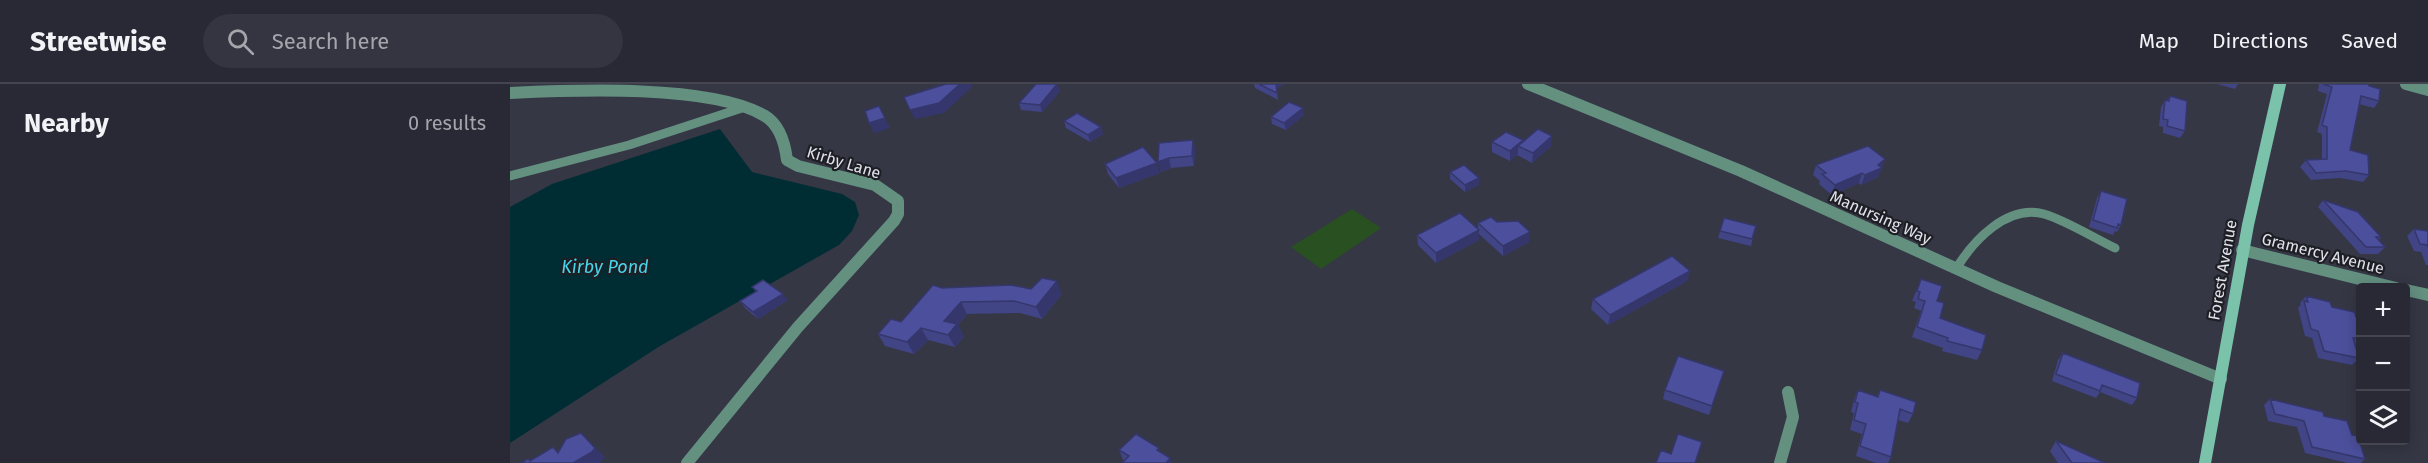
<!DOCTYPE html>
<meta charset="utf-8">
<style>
body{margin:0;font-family:"Fira Sans",sans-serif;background:#343540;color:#f1f3f6}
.controls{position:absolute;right:18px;bottom:18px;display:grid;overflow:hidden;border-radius:6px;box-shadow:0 3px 15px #0003}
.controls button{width:54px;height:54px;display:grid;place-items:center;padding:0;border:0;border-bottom:2px solid #44454f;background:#282934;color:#f1f3f6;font:30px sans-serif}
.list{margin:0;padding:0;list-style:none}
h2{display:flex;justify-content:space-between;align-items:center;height:78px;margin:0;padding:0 24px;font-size:26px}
h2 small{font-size:20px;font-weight:400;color:#a5a6ac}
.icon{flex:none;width:33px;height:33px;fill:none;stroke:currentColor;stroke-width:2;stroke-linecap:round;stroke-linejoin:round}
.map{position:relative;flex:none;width:1918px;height:379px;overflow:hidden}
header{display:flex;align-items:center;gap:36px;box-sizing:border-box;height:84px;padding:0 30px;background:#282934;border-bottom:2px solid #44454f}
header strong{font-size:28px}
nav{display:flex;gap:33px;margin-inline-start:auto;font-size:21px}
.search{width:420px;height:54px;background:#343540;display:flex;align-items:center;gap:15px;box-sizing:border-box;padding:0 21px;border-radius:33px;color:#a5a6ac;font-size:22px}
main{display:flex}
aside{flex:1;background:#282934}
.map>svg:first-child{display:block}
.green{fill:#295020}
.water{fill:#002d34}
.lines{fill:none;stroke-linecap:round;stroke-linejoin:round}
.lane{stroke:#649080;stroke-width:9}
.street{stroke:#649080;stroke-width:12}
.secondary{stroke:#7ac2a9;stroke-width:12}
.wall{fill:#414485}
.shaded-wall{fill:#35376c}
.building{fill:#4c4f9b;stroke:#35376c;stroke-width:1.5}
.labels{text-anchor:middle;stroke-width:4.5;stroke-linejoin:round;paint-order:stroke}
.street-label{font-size:16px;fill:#e0e1ea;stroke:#1e1f25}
.water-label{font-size:18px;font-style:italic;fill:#47d5e9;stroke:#1e1f25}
</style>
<header>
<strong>Streetwise</strong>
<div class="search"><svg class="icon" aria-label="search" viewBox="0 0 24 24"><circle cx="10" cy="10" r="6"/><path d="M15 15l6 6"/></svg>Search here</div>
<nav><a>Map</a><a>Directions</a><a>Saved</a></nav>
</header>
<main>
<aside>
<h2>Nearby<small>0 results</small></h2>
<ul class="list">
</ul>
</aside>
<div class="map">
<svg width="1918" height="379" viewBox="0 0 1918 379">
<rect width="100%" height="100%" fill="#353745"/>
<path class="green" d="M842 125 871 144 811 185 781 163Z"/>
<path class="water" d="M210 45 242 88 332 110 345 118 349 131 342 147 329 161 150 262 0 359V123L42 100Z"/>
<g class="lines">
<path class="lane" d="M0 92 119 61 235 23
M1446 185C1463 157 1497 120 1534 130 1555 136 1584 154 1605 164"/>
<path class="street" d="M1018 0 1231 87 1487 203 1711 295
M1896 0 1918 6
M0 9C64 6 202 0 255 32 270 41 275 60 277 76L288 82 365 101 388 117V130L384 137 288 243 177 379
M1732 166 1886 204
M1896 206 1918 211
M1270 379 1283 333 1278 308"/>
<path class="secondary" d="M1695 379 1738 141 1770 0"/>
</g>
<path class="wall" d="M547 0 550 7 532 28 511 26 509 19Z
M744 0H774L767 4 768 16 745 4Z
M1707 0H1728L1725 5Z
M1809 0H1859V2L1869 17 1864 24 1849 20 1840 66 1859 91 1853 98 1830 94 1801 96 1790 83 1796 76 1812 75V50L1807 48 1817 10 1808 7Z
M1660 12 1675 47 1670 54 1653 49V43L1649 42 1651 23 1655 16 1657 17Z
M794 31 776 46 762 40 761 33Z
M554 37 593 50 580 58 556 44Z
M683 56 685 65 684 82 661 84 651 88 648 78Z
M1013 56V58L1041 62 1022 79 1007 71 1008 70 1000 77 982 68V58Z
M1375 75 1368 93 1351 101 1349 99 1322 111 1309 100 1310 97 1303 91 1306 81Z
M595 80 650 89 609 104 598 90Z
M940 88 969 101 955 108 940 95Z
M1591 107 1611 141 1607 148 1605 147 1603 151 1579 143 1587 114Z
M1813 116 1871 153 1869 156 1875 163 1868 170H1850L1808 123Z
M987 138 1019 158 993 172 969 150V156L926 179 908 161 907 151 968 145V139Z
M1246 142 1241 162 1208 154 1210 147Z
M1904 145 1918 147V181H1916L1911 168 1904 167 1897 152Z
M1180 187 1177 197 1098 241 1081 225 1083 215Z
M1411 195 1427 217 1430 234 1472 266 1467 276 1432 267 1433 264 1402 253 1411 227 1404 224 1406 218 1402 217Z
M242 203 278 216 248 235 235 224 230 217 246 208Z
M432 204 552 210 532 235 510 229 457 230 448 241 454 253 445 263 418 256 404 270 375 262 368 250 391 238Z
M1796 212 1822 223 1851 245V260L1848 263 1845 262 1849 274 1842 281 1808 274 1802 254 1795 252 1788 224 1791 220 1790 219Z
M1553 269 1627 314 1622 321 1590 308 1586 314 1542 297 1548 276Z
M1214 287 1199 331 1153 315 1155 306Z
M1348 306 1367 312 1370 306 1403 330 1398 339 1388 336 1381 373 1378 379H1366L1346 372 1352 350 1340 346 1344 329 1341 328 1344 316Z
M1760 315 1814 332 1842 351 1855 375 1851 379H1838L1795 369 1787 343 1758 337 1754 321Z
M1546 357 1595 379H1548L1540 367Z
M649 364 615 377 613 376 609 366Z"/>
<path class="shaded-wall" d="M450 0H461L462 3 434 29 405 35 400 26Z
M547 0 550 7 532 28 530 21Z
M766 0H774L767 4 768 16Z
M793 24 794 31 776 46 774 39Z
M374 32 380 44 364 49 359 39Z
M591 43 593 50 580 58 578 51Z
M1042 52 1041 62 1022 79 1023 69Z
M683 56 685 65 684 82 682 72Z
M1013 56 1012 64 1008 62V70L1000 77V67Z
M659 74 661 84 651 88 648 78Z
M1375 75 1368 93 1351 101 1355 91Z
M647 79 650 89 609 104 606 94Z
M1352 89 1349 99 1322 111 1325 101Z
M969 94V101L955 108V101Z
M969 146V156L926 179V169Z
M1020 148 1019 158 993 172V162Z
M1180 187 1177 197 1098 241 1100 231Z
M547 197 552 210 532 235 526 223Z
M273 210 278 216 248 235 243 228Z
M451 218 457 230 448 241 454 253 445 263 438 251 434 237Z
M411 244 418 256 404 270 397 258Z
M71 349 95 373 92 377 89 379H63Z
M660 374 662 379H656Z"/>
<path class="building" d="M436 0H450L429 19 400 26 394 13Z
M526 0H547L530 21 509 19Z
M749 0H766L767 9Z
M1813 0H1859V2L1870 5 1869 17 1851 12 1840 66 1858 71 1859 91 1836 87 1806 89 1796 76 1817 75V43L1812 41 1822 3Z
M1660 12 1677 17 1675 47 1657 42 1658 36 1653 35 1655 16 1659 17Z
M779 18 793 24 774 39 761 33Z
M369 22 375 34 359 39 355 27Z
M567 29 591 43 578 51 554 37Z
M1028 45 1042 52 1023 69 1008 62Z
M996 48 1013 56 1000 67 982 58Z
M683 56 682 72 659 74 648 78 649 59Z
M1358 62 1375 75 1368 81 1372 84 1355 91 1352 89 1325 101 1312 90 1316 89 1306 81Z
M633 63 647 79 606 94 595 80Z
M954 81 969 94 955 101 940 88Z
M1591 107 1617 115 1611 141 1608 140 1607 144 1583 136Z
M1813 116 1848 128 1871 153H1866L1875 163H1856Z
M950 129 969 146 926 169 907 151Z
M981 133 987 138 1008 137 1020 148 993 162 968 139Z
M1214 134 1246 142 1242 155 1210 147Z
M1904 145 1918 147V163L1917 161 1910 160Z
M1162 172 1180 187 1100 231 1083 215Z
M532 194 547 197 526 223 504 217 451 218 434 237 447 240 438 251 411 244 397 258 368 250 381 235 391 238 423 201 432 204 501 201 521 205Z
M1411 195 1432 202 1427 217 1434 219 1430 234 1476 251 1472 266 1437 257 1438 254 1407 243 1415 217 1408 215 1410 208 1407 207Z
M253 196 273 210 243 228 230 217 247 207 242 203Z
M1796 212 1820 218 1822 223 1844 228 1851 245V255L1843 254 1849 274 1814 267 1808 247 1801 245 1794 217 1798 218Z
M1553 269 1630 299 1627 314 1592 301 1590 307 1546 290Z
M1168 272 1214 287 1202 322 1155 306Z
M1348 306 1368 313 1370 306 1406 318 1403 330 1390 325 1381 373 1350 362 1356 340 1344 336 1348 319 1345 318Z
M1760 315 1813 328 1814 332 1837 337 1842 351 1848 352 1855 375 1802 363 1794 337 1765 330Z
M71 349 85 364 82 368 63 379H11L18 375 20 377 43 363 48 369 56 355Z
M626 350 649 364 647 366 660 374 656 379H612L619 372 609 366Z
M1168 350 1192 358 1185 379H1146L1151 366 1161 370Z
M1546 357 1595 379H1562Z"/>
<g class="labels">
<g class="street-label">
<text transform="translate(334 78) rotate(17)" y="6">Kirby Lane</text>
<text transform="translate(1371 133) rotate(24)" y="6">Manursing Way</text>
<text transform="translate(1813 169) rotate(14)" y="6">Gramercy Avenue</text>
<text transform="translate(1712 186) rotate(-80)" y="6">Forest Avenue</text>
</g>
<g class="water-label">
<text x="95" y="189">Kirby Pond</text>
</g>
</g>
</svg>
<div class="controls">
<button>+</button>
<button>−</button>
<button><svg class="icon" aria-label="layers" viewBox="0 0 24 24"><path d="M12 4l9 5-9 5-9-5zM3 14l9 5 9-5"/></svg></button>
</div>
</div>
</main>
